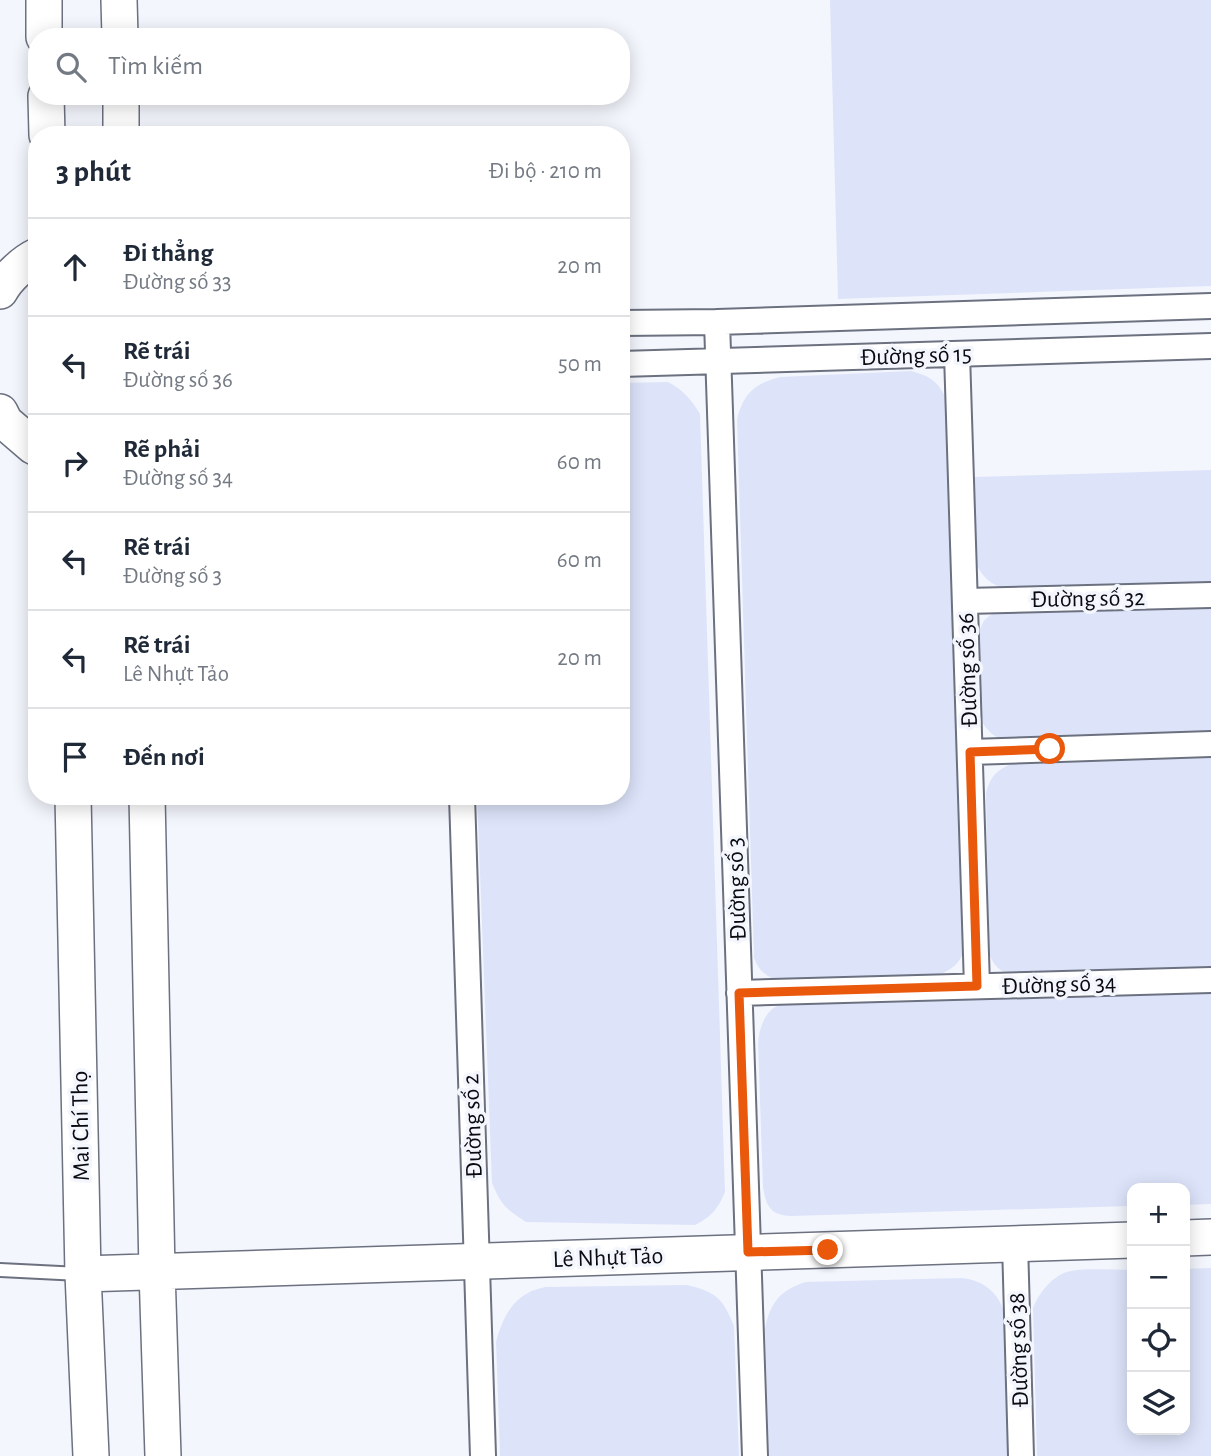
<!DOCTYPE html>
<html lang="vi">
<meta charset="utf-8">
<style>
body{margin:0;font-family:"Alegreya Sans",sans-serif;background:#f2f2f3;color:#1f2937}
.controls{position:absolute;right:21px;bottom:21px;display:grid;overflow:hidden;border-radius:14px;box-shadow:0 4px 18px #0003}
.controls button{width:63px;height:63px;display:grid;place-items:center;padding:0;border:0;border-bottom:2px solid #e0e1e3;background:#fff;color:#1f2937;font:35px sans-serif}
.stop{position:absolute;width:21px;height:21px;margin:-16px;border:5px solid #ea580c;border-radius:50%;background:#fff}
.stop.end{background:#ea580c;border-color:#fff;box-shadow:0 2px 7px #0008}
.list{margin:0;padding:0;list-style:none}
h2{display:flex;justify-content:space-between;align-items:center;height:91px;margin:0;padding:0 28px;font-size:30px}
h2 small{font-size:23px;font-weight:400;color:#747a83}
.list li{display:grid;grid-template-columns:46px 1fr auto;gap:21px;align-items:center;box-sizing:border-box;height:98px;padding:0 28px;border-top:2px solid #e0e1e3}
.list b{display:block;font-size:26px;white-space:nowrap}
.list p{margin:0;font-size:23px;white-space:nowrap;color:#747a83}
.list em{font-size:23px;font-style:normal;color:#747a83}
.icon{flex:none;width:38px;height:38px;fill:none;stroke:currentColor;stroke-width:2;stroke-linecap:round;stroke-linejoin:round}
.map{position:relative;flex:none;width:1211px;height:1456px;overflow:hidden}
.search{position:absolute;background:#fff;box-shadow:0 4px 18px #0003;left:28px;top:28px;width:602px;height:77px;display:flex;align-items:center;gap:18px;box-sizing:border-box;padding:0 24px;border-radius:28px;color:#747a83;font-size:26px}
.panel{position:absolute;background:#fff;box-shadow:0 4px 18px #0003;left:28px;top:126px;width:602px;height:679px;border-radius:28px}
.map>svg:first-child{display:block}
.green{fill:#dde4fa}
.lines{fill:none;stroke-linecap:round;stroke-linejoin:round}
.lane-casing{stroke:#6c7180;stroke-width:16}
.street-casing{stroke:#6c7180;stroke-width:28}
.secondary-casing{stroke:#6c7180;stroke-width:38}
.lane{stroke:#fff;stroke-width:12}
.street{stroke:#fff;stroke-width:24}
.secondary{stroke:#fff;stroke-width:35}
.route{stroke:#ea580c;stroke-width:9}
.labels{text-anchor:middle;stroke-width:7;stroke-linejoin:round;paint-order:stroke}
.street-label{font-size:24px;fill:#0a0b11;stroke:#f4f6fd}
</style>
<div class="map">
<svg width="1211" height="1456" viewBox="0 0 1211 1456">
<rect width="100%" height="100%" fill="#f4f6fd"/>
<path class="green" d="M830 0H1211V286L838 299Z
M911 371C930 376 938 381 947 400L966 945C960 963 956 967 939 975L780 981C766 977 759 971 754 958L737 420C743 394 754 384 780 377Z
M668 382C683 390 691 399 700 414L725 1192C718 1209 711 1217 695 1225L526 1222C506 1209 501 1205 492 1183L477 796H621V383Z
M1211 470V583L1000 587C987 582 982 575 975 562L973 477Z
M1211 604V734L1005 741C991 736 984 727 978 714 978 692 972 637 984 621 988 615 996 613 1003 610Z
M1211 757V968L1008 974C997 969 993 964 989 953L986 793C991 775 996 771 1013 763Z
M1211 992V1204L1185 1205V1188H1132V1206L791 1216C770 1215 766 1206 763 1187L758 1043C759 1030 764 1012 777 1006 780 1004 785 1004 789 1003Z
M1211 1268V1456H1037L1033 1308C1039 1293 1053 1274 1071 1271 1089 1268 1114 1270 1132 1270V1430H1185V1269Z
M961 1278C985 1280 1002 1295 1006 1320L1010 1456H769L765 1329C770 1303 780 1290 806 1282Z
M687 1285C716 1292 723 1298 734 1326L739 1456H500L496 1342C501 1323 509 1303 528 1293 532 1290 539 1289 545 1287Z"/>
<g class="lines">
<g class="lane-casing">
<path id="lane" d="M0 1270 80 1274"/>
</g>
<g class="street-casing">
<path id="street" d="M717 322 755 1456
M621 323 717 322 1211 306
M957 354 977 986
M621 364 1211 346
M965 601 1211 595
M970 752 1211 744
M462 796 483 1456
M739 993 1211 980
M1015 1243 1021 1456"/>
</g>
<g class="secondary-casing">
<path id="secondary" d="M44 0V37
M119 0 120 37
M46 96 47 135
M121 96V135
M0 291C7 278 24 262 37 256
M0 412 5 422 33 446 37 448
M73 796 83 1274 91 1456
M147 796 157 1271 163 1456
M1185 1238 1211 1237
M83 1274 1132 1240"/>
</g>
<use href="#lane" class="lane"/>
<use href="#street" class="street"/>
<use href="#secondary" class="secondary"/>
</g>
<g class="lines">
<path class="route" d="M828 1250 748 1252 739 993 977 986 970 752 1050 749"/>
</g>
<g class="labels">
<g class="street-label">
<text transform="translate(916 355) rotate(-2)" y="8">Đường số 15</text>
<text transform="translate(1088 598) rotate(-1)" y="8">Đường số 32</text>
<text transform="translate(967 670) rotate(-92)" y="8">Đường số 36</text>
<text transform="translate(736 889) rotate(-92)" y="8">Đường số 3</text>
<text transform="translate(1059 984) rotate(-2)" y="8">Đường số 34</text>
<text transform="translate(80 1126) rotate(-91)" y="8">Mai Chí Thọ</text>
<text transform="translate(472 1126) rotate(-92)" y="8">Đường số 2</text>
<text transform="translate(608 1257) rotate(-2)" y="8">Lê Nhựt Tảo</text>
<text transform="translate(1018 1350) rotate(-92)" y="8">Đường số 38</text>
</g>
</g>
</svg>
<div class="controls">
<button>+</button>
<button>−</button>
<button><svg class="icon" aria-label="locate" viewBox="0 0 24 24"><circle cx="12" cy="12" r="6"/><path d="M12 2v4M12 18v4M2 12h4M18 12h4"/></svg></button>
<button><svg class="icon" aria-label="layers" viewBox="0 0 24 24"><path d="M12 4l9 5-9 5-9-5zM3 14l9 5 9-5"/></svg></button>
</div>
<div class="stop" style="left:1050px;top:749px"></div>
<div class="stop end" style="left:828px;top:1250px"></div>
<div class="search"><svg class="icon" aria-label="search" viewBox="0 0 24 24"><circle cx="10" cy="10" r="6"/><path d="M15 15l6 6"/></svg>Tìm kiếm</div>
<section class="panel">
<h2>3 phút<small>Đi bộ · 210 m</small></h2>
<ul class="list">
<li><svg class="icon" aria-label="ahead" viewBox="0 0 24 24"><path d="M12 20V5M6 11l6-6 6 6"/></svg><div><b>Đi thẳng</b><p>Đường số 33</p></div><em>20 m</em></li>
<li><svg class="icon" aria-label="left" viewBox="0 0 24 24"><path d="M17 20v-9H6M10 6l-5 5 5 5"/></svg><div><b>Rẽ trái</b><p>Đường số 36</p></div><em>50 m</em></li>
<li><svg class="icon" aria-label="right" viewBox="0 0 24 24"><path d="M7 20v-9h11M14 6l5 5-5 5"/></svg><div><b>Rẽ phải</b><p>Đường số 34</p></div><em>60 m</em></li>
<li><svg class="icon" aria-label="left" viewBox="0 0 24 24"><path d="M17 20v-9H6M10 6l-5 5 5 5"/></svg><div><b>Rẽ trái</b><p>Đường số 3</p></div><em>60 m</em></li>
<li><svg class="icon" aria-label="left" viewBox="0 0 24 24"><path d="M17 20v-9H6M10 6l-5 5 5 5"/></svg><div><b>Rẽ trái</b><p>Lê Nhựt Tảo</p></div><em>20 m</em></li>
<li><svg class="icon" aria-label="arrive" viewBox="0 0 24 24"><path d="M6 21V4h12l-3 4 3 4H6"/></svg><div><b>Đến nơi</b></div></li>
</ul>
</section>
</div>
